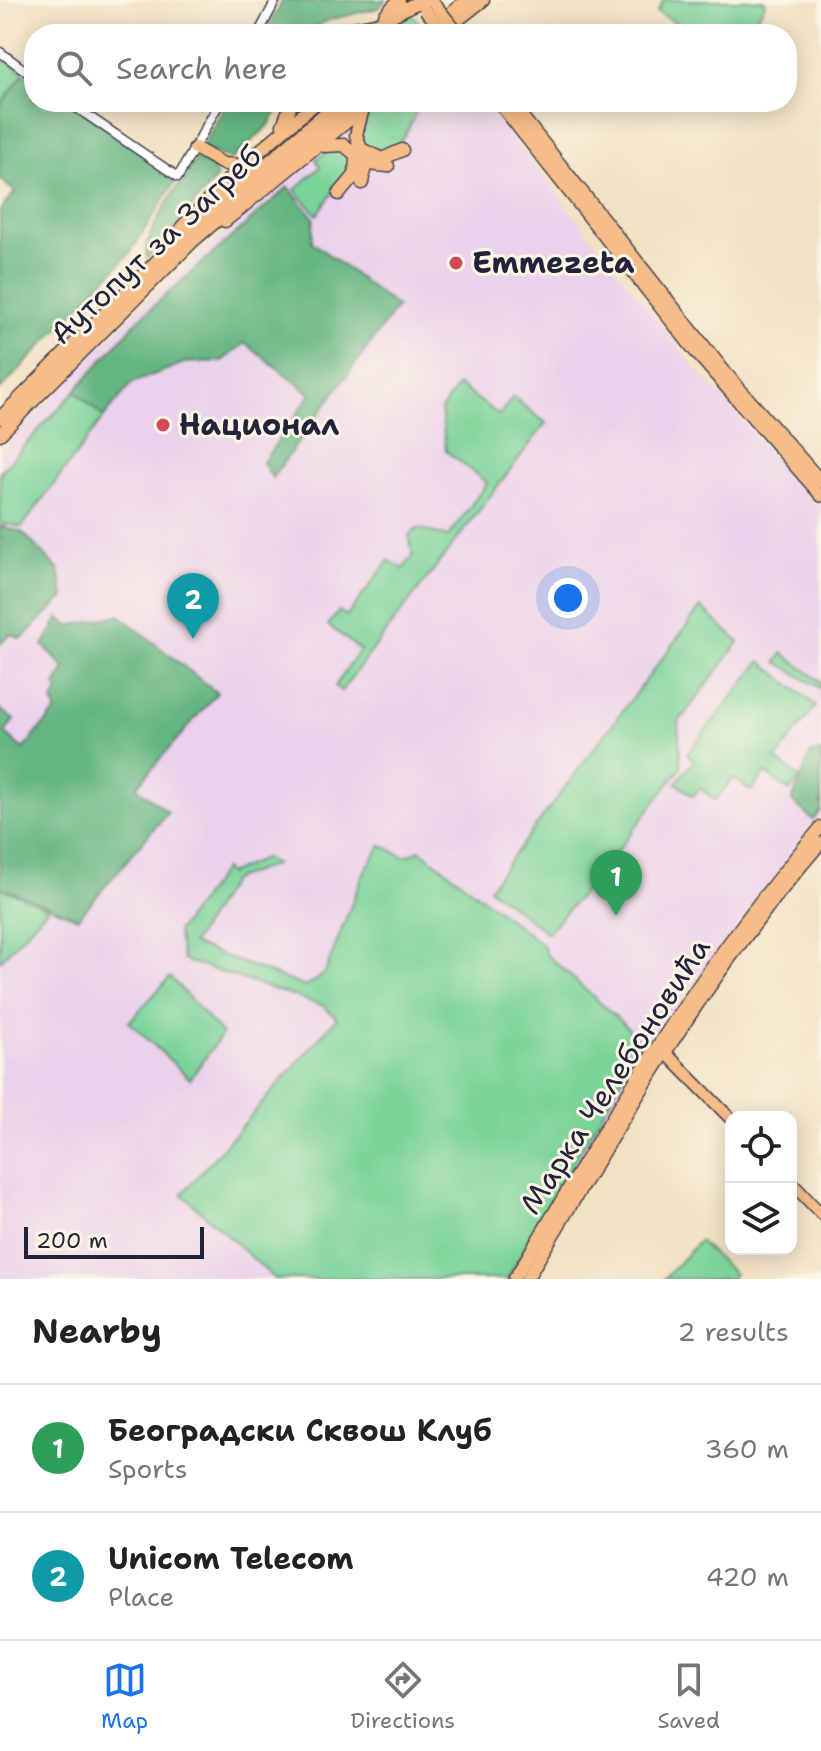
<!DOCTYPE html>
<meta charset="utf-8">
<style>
body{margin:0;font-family:"Shantell Sans",sans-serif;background:#f2f2f2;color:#222}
.controls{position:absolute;right:24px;bottom:24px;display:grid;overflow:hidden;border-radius:16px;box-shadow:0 4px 20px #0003}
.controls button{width:72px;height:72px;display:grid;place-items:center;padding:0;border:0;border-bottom:2px solid #e0e0e0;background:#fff;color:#222;font:40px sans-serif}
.scale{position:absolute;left:24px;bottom:20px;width:180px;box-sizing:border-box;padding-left:8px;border:4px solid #22223b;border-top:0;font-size:22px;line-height:28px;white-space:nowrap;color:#22223b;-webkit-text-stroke:6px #fcf5e5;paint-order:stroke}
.you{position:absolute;left:568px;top:598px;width:28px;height:28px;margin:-20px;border:6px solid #fff;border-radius:50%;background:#1a73e8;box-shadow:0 0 0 12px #1a73e833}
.badge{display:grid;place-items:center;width:52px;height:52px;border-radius:50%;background:#1a73e8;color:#fff;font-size:26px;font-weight:700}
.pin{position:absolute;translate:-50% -66px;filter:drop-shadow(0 2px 4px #0008)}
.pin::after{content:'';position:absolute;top:42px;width:28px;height:24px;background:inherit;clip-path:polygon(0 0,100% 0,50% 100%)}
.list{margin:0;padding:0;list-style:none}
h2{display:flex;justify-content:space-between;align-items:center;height:104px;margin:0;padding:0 32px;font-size:34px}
h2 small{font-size:26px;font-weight:400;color:#767676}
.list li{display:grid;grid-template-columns:52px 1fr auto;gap:24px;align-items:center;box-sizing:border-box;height:128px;padding:0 32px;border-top:2px solid #e0e0e0}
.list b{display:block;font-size:30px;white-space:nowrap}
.list p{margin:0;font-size:26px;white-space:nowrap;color:#767676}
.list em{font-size:26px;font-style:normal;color:#767676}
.icon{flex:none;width:44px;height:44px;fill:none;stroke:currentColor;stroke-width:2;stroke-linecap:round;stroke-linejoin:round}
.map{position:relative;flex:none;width:821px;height:1279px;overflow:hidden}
.search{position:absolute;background:#fff;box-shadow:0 4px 20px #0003;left:24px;right:24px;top:24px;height:88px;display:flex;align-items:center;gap:20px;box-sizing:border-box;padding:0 28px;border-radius:32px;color:#767676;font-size:30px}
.sheet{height:360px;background:#fff}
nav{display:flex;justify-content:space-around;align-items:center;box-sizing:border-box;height:112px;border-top:2px solid #e0e0e0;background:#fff;font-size:22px;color:#767676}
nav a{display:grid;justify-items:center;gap:4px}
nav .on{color:#1a73e8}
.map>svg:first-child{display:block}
.built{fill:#ebd1eb}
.green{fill:#7ad399;stroke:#4e7a6a;stroke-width:2}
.forest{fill:#63b581;stroke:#426c5e;stroke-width:2}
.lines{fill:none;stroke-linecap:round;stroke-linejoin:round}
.minor-casing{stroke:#413f4f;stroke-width:11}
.major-casing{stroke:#413f4f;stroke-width:14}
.highway-casing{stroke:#413f4f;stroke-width:15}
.minor{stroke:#fff;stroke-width:8}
.major{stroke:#f7bd88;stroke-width:11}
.highway{stroke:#f7bd88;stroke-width:12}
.major-bridge-casing{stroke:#413f4f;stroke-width:14;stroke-linecap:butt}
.major-bridge{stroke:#f7bd88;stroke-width:11}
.poi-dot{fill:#d1495b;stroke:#fcf5e5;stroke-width:3}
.labels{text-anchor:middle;stroke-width:6;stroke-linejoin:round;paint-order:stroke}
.street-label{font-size:30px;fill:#22223b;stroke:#fcf5e5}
.poi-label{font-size:30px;font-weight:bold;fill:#22223b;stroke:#fcf5e5;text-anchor:start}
</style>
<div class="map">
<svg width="821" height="1279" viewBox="0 0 821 1279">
<rect width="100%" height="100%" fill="#fcf5e5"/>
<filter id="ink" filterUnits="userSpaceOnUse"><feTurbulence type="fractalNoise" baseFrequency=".0125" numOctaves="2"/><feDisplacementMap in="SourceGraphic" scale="16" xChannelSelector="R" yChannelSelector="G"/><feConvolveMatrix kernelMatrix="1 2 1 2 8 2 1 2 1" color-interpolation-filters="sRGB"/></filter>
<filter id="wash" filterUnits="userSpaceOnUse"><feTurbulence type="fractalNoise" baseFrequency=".006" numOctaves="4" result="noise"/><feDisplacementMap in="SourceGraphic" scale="32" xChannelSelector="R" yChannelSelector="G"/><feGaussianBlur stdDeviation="1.8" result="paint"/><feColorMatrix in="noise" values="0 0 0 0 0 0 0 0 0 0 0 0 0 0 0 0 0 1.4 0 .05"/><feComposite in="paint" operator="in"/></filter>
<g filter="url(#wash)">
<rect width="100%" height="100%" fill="#f2e1c2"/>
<path class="built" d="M376 102H484L683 353 776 460 821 505V819L654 1035 509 1279H0V452L135 311Z"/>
<path class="green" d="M664 0H763L766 2 748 34H696L657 12Z
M401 15H413L422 26 411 34H340Z
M0 56 24 73 0 106Z
M380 102H421C404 134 403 160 362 146 359 126 367 116 380 102Z
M331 149 344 150 354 163 317 215 295 190 320 167 316 159Z
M458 385 499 415 513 397 546 423 341 691 335 686 360 650 328 625 339 611 347 616 389 560 403 569 413 556 409 535 419 528 448 537 487 483 446 451 441 410Z
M75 391 104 417 22 527 0 523V472Z
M701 607 739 642 678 723 681 768 602 871 547 933 489 888Z
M783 653 821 682V689L777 662Z
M761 661 816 706 776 759 800 778 790 791 765 773 751 791 733 778 715 800 700 788 693 796 676 783 694 760 687 754Z
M381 845 405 857 420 850 543 945 546 954 628 1028 641 1046 507 1279H275L182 1194 337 1018 324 1006 183 960 177 932 224 869 228 874 265 858 276 864 232 880 192 944 306 987 325 973 363 874Z
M0 887 48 908 0 961Z
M170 977 222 1034 190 1079 129 1022Z
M699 1241 735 1274 730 1279H664Z"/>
<path class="forest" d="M283 0 318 3 320 0H386L378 8 329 20 300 34H265Z
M24 73 34 77V102H69L178 177 130 253 0 390V210L15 192 0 179V106Z
M227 102H282L269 125 231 160 202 147Z
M196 159 213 168 217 177C193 204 173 234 147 258 139 238 184 178 196 159Z
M288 187 314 218 312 242 397 307 272 478 263 462 311 394 245 343 222 361 184 363 132 383 104 417 75 391 139 319Z
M0 526 22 532 59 570 64 597 21 639 11 634 0 644Z
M119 615 217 693 136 787 168 812 78 918 0 887V709L14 720 5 733 23 749 56 711 53 701 58 691 55 685 65 669 43 645 59 618 69 626Z
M821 752V811L813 820 792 801 811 753Z"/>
</g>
<g filter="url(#ink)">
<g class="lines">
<g class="minor-casing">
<path id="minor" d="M258 34 276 0
M0 52 34 77
M68 102 178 177 220 102"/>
</g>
<g class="major-casing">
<path id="major" d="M417 4 427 0
M498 102 697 354 821 496
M511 102 726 373 821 481
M660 1047 731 1119
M791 1182 821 1214
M514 1279C608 1122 700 965 821 827
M527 1279C617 1128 705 977 821 843"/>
</g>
<g class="highway-casing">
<path id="highway" d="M385 15 399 0
M445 30 483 0
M321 34 376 24 414 4
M425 34 467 0
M362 112 356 135 361 149 382 159 402 150
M283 125 292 102
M324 146 344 145 367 164 388 166
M195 148 223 164 243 165
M362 183 366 159
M339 194 355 175 356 156
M225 221 371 102
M182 227 243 165 317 102
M0 418 171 247 338 102
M0 434 193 241 355 102"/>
</g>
<use href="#minor" class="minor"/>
<use href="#major" class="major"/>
<use href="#highway" class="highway"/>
<g class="major-bridge-casing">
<path id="major-bridge" d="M433 2 459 34
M425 10 445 34"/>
</g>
<use href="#major-bridge" class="major-bridge"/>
</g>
</g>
<g class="poi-dot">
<circle cx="456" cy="263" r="8"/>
<circle cx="163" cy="425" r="8"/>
</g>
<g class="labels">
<g class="street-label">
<text transform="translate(156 245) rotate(-43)" y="10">Аутопут за Загреб</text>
<text transform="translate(615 1076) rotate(-57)" y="10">Марка Челебоновића</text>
</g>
<g class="poi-label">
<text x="472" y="273">Emmezeta</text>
<text x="179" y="435">Национал</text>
</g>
</g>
</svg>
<div class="controls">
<button><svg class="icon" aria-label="locate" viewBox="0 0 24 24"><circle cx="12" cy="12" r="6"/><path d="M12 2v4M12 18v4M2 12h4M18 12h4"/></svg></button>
<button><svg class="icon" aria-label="layers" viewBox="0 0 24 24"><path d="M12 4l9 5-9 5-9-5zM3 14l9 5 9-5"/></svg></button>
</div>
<div class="scale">200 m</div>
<div class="you"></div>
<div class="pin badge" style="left:616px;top:916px;background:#2e9e5b">1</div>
<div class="pin badge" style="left:193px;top:639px;background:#0f9aa8">2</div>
<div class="search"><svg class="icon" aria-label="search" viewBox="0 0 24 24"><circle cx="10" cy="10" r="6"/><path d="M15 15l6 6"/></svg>Search here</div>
</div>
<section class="sheet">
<h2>Nearby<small>2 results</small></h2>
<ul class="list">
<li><span class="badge" style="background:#2e9e5b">1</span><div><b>Београдски Сквош Клуб</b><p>Sports</p></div><em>360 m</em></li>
<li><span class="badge" style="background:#0f9aa8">2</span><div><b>Unicom Telecom</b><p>Place</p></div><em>420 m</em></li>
</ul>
</section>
<nav>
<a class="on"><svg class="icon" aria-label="map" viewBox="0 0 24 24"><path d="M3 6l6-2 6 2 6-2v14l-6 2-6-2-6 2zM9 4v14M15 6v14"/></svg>Map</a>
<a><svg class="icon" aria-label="directions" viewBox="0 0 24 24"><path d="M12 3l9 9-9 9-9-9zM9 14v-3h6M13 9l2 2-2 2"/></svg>Directions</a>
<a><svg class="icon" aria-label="saved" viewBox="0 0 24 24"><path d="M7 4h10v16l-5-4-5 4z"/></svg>Saved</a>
</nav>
